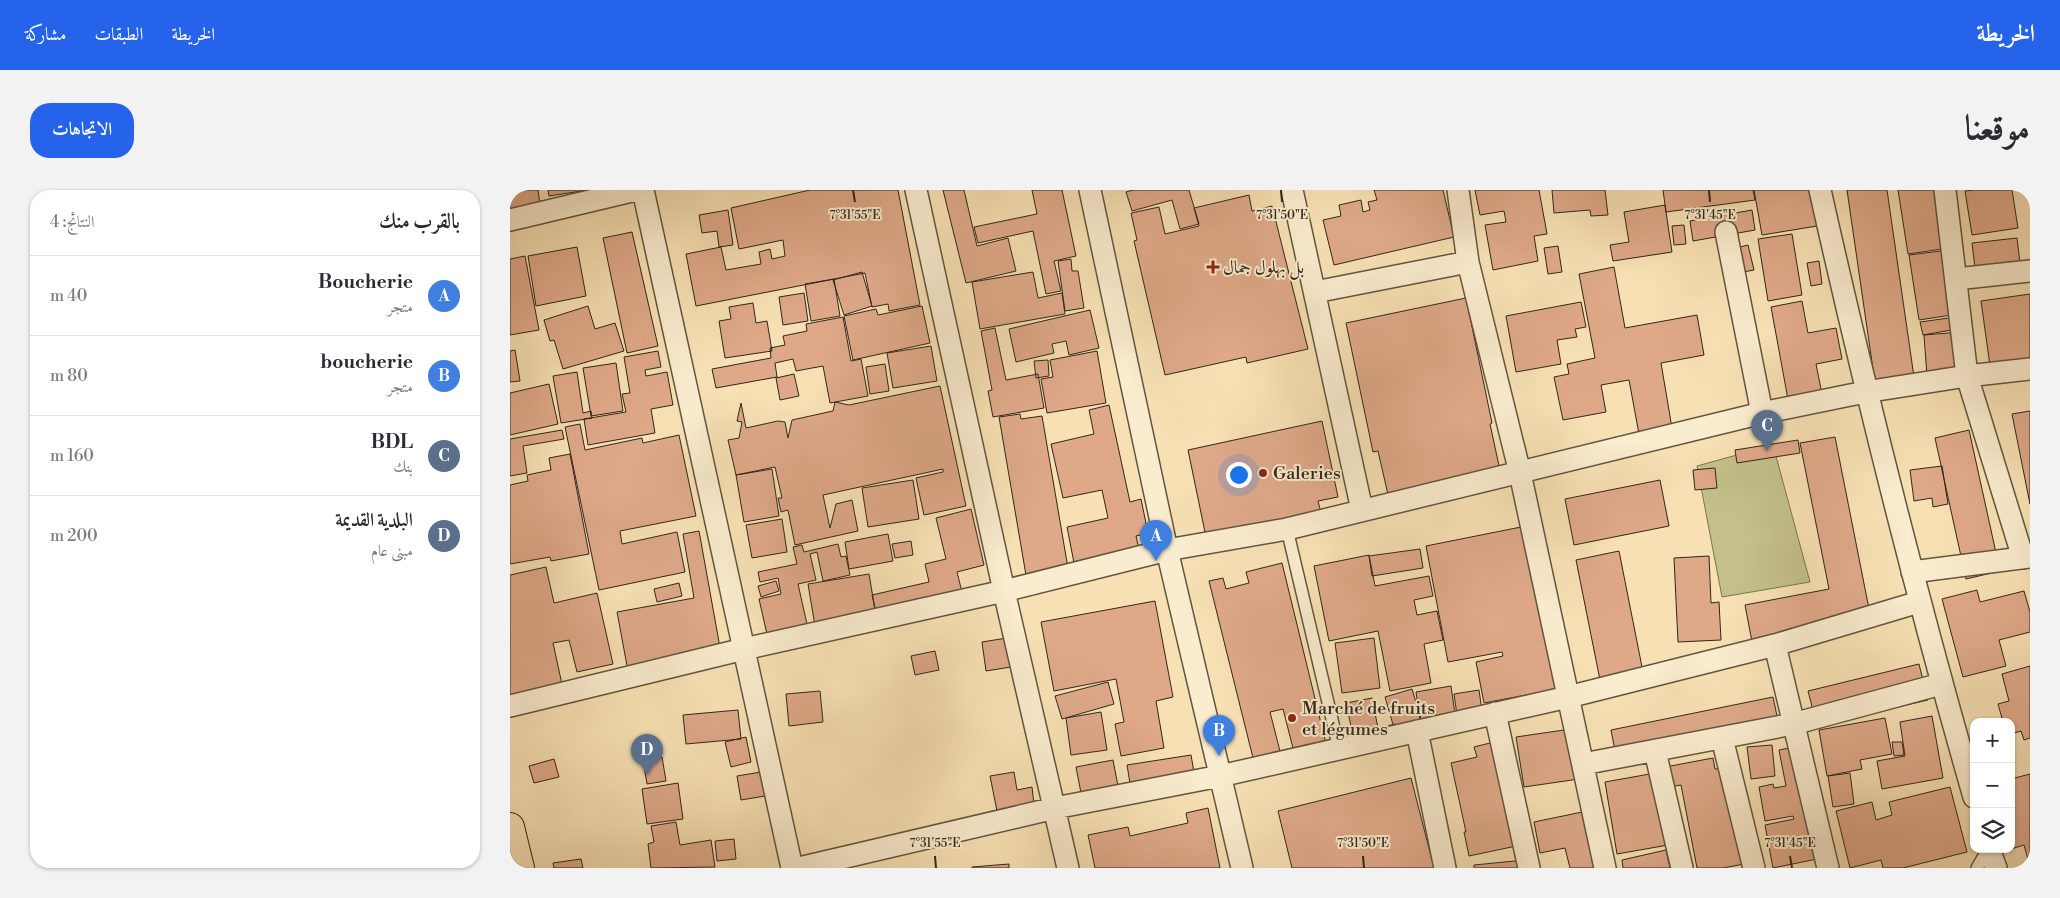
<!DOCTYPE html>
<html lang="ar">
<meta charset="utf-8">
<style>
body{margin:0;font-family:"Libre Bodoni",Amiri,serif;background:#f2f2f3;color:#2b2b33;direction:rtl}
.controls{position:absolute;right:15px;bottom:15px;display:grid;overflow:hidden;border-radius:10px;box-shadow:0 1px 4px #0004}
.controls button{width:45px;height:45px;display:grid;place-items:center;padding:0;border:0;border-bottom:1px solid #e1e1e2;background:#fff;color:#2b2b33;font:25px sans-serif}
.you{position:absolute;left:728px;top:284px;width:18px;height:18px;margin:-12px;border:4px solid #fff;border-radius:50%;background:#1a73e8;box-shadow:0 0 0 8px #1a73e833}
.badge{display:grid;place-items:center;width:32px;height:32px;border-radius:50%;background:#2563eb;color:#fff;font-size:16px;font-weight:700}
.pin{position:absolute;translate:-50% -41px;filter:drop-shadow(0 1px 2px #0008)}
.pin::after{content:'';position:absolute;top:26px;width:18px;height:15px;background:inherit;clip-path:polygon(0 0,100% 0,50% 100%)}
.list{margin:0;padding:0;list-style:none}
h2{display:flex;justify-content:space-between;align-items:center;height:65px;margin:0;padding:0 20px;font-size:21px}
h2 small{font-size:16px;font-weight:400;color:#7c7c81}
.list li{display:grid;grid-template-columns:32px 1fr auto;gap:15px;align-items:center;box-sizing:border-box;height:80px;padding:0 20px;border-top:1px solid #e1e1e2}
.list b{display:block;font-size:19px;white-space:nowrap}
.list p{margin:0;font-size:16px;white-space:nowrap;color:#7c7c81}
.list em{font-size:16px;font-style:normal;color:#7c7c81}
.icon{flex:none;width:28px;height:28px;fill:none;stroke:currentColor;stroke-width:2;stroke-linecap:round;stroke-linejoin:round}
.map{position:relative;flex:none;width:1520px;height:678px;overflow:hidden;direction:ltr;border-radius:20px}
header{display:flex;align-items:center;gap:30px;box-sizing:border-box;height:70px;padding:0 25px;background:#2563eb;color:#fff}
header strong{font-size:24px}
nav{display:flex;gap:28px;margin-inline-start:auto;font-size:18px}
.intro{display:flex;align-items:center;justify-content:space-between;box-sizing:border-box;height:120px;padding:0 30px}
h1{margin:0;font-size:35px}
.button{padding:12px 22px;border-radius:20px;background:#2563eb;color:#fff;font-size:18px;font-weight:700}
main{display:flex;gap:30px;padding:0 30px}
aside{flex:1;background:#fff;border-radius:20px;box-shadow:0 1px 4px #0004}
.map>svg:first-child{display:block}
.green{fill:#c3c189;stroke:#7a7452}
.building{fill:#dfa989;stroke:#30261a}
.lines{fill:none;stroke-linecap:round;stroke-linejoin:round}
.lane-casing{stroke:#625540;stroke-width:14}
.street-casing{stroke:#625540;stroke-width:24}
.primary-casing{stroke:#30261a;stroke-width:30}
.lane{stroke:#faecce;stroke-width:11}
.street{stroke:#faecce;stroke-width:21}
.primary{stroke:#f7e1b4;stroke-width:28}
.ticks{fill:none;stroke:#30261a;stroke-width:2}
.poi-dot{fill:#8f2418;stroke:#faecce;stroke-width:2}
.labels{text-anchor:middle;stroke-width:4;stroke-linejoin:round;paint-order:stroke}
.poi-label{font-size:18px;fill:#30261a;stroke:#faecce;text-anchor:start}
.ticks-label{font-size:12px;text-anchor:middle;fill:#30261a;stroke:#faecce;stroke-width:4;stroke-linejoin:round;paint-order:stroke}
</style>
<header>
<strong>الخريطة</strong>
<nav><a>الخريطة</a><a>الطبقات</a><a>مشاركة</a></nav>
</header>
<div class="intro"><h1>موقعنا</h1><a class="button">الاتجاهات</a></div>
<main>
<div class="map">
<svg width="1520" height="678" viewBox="0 0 1520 678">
<rect width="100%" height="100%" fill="#f7e1b4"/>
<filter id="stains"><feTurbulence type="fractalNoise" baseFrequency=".004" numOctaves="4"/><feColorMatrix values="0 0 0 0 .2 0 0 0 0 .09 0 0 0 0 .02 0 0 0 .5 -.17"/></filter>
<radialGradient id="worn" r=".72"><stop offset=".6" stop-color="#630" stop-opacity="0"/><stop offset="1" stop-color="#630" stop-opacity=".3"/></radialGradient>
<path class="green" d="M1263 255 1300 392 1212 407 1187 276Z"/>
<path class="building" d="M0 0H28L31 22 0 26Z
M38 0H78L39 6Z
M300 0H388L410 115 379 121 378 114 362 117 355 83 186 116 176 64 211 57 216 80 251 74 249 62 260 59 262 69 275 66 273 50 229 59 221 18Z
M433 0H454L467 56 498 48 506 81 456 93Z
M522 0H552L566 66 544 71 551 101 536 104 523 41 468 53 464 37 527 24Z
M623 0H679L689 34 670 39 662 10 622 21 616 2Z
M864 0H933L944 47 824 75 813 30 831 26 829 15 851 10 853 22 860 20 858 12 867 10Z
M965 0H1029L1037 44 1024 46 1028 71 983 80 975 35 996 32 994 21 970 25Z
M1042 0H1095L1098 25 1081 26 1080 20 1044 23Z
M1153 0H1243L1245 10 1156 22Z
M1244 0H1301L1307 36 1252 45Z
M1337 0H1377L1404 187 1365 193Z
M1388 0H1429L1439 58 1398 64Z
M1464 0H1502L1508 38 1462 45 1455 1Z
M739 5 742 21 762 16 798 159 737 173 736 167 655 185 624 51 627 50 621 23 649 17 655 44 689 36 684 18Z
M1155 15 1162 62 1103 71 1100 55 1119 52 1114 22Z
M218 20 223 55 209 57 207 41 192 43 189 25Z
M1242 20 1245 40 1183 51 1180 31Z
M1174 35 1176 54 1164 55 1162 36Z
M122 42 148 156 117 163 93 48Z
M1282 44 1292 105 1258 111 1248 49Z
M1507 48 1512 91 1467 95 1462 53Z
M1238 55 1244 80 1228 83 1222 59Z
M1048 56 1052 82 1038 84 1034 58Z
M67 57 76 106 26 116 18 66Z
M1439 60 1448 124 1409 130 1399 65Z
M15 66 29 140 0 145V69Z
M561 69 562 81H568L574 118 555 121 548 71Z
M1309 71 1312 94 1301 96 1297 73Z
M1104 77 1115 138 1187 125 1194 165 1151 173 1162 238 1129 244 1119 190 1091 195 1096 222 1053 230 1044 187 1059 184 1057 174 1085 168 1069 84Z
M352 82 362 116 334 125 323 90Z
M523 82 528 108 552 103 555 124 470 139 462 92Z
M324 89 330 126 301 131 295 94Z
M294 103 298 131 273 135 269 107Z
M1520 104V178L1481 183 1471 111Z
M956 108 982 233 980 234 991 285 879 309 868 261 863 262 836 133Z
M1292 111 1298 143 1326 138 1332 169 1306 174 1313 209 1279 215 1261 117Z
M1071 112 1076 137 1065 139 1067 147 1047 150 1051 174 1006 182 996 126Z
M243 113 246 133 257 131 262 161 215 168 209 131 221 129 219 117Z
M78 116 85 139 105 133 114 161 53 179 44 150 40 151 34 130Z
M412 116 420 153 343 170 334 126 366 119 368 125Z
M580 120 589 158 559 165 556 151 542 154 544 163 506 172 499 139Z
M333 127 341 171 351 169 358 206 320 213 313 176 286 181 283 169 265 173 267 187 206 198 202 179 261 168 260 158 275 155 273 146 297 141 296 134Z
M1446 127 1447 139 1413 145 1410 132Z
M485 138 496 190 528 184 534 218 483 227 478 201 482 200 471 141Z
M1450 142 1454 183 1417 186 1414 145Z
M421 156 427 191 383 198 377 163Z
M5 160 10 191 0 192V161Z
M148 161 151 177 135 180 136 186 157 182 163 215 141 219 145 243 78 255 74 229 116 222 112 204 120 203 114 167Z
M587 161 596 213 537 223 531 189 543 187 540 170Z
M538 170 539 186 526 188 524 171Z
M106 173 113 221 81 226 73 178Z
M375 174 379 201 360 204 356 177Z
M67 182 73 223 81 221 82 228 51 233 43 186Z
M284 184 289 206 270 210 266 188Z
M39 194 48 234 0 245V203Z
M430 196 456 316 414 325 406 288 433 282V279L313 305 320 338 326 314 342 310 348 341 285 355 278 320 271 322 268 308H272L265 277 226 285 218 250 229 248 232 232 227 231 231 213 236 238 268 231 275 232 278 248 282 230 323 221 325 212 339 215Z
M599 215 620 312 631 309 638 343 626 346 630 364 565 378 557 337 598 328 592 300 553 308 541 254 584 244 579 220Z
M1520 221V314L1502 224Z
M510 224 511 229 532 226 559 384 517 391 489 227Z
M812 231 828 307 808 311 811 323 696 347 678 260Z
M70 234 75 260 132 248 133 253 169 245 186 326 110 341 112 354 167 342 175 382 89 400 55 237Z
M52 240 54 249 13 256 17 283 0 286V249Z
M1459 240 1490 381 1456 389 1425 248Z
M1325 247 1362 434 1243 457 1235 415 1319 399 1290 253Z
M1288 250 1290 263 1227 273 1225 260Z
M60 264 79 364 41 371 40 367 0 374V295L18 291 17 285 41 280 39 268Z
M1432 276 1438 314 1423 317 1422 308 1404 311 1400 280Z
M1205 278 1207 298 1185 300 1183 280Z
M262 279 269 326 234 332 226 285Z
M403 290 409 329 358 337 352 298Z
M1150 290 1159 336 1064 355 1055 309Z
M461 319 474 375 447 382 453 406 367 426 362 405 419 392 415 374 436 369 426 328Z
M272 329 277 362 242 368 236 335Z
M1016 336 1048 499 974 513 966 472 993 466 992 462 938 472 916 356Z
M189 341 211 463 118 481 107 422 184 408 173 344Z
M378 344 383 371 339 379 335 352Z
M401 351 403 365 385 368 382 354Z
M328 354 331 367 336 366 340 385 313 391 307 362 300 364 306 390 288 394 301 452 261 462 249 409 271 404 268 388 250 392 248 382 287 374 283 357 292 355 294 362Z
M910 359 913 378 862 386 859 366Z
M1109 361 1133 482 1090 490 1066 370Z
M859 365 865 396 919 386 923 406 904 410 907 425 927 421 933 450 914 454 921 493 880 501 868 441 819 451 804 376Z
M1199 366 1201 413 1209 412 1211 450 1168 452 1164 368Z
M772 373 818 562 786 570 773 519 760 522 771 565 744 572 699 391 713 388 716 399 739 393 736 382Z
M36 377 44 413 87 403 103 474 67 482 59 450 43 453 53 499 0 511V385Z
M359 384 366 426 305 436 298 394Z
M266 391 269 401 251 407 248 396Z
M169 393 172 406 147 412 144 399Z
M1467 400 1470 412 1514 401 1520 422V442L1489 450 1496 476 1453 487 1432 409Z
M645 411 663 507 646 511 654 558 611 566 605 534 614 532 606 489 544 501 531 432Z
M497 448 501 477 476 481 472 452Z
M864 448 870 498 832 503 825 453Z
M425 461 429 480 405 485 401 466Z
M1409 474 1418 510 1307 536 1298 501Z
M1520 476V548L1514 550 1511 541 1501 544V532H1493L1488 514 1499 511 1492 484Z
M598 492 604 514 552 529 545 506Z
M941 496 945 524 910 530 906 502Z
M902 499 911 529 884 538 875 507Z
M969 500 972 521 947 525 944 504Z
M310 501 313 532 279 536 276 504Z
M1263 507 1271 545 1108 576 1101 540Z
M862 508 868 538 885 534 886 541 844 550 836 513Z
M228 520 231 549 176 554 173 525Z
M591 522 597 560 561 565 556 528Z
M1422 526 1433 588 1372 599 1367 571 1395 566 1390 532Z
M1375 528 1382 564 1350 570 1352 579 1317 586 1309 540Z
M1061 539 1069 589 1014 597 1006 547Z
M236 547 241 572 221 577 215 552Z
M988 551 1011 655 959 666 954 642H956L941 573 967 567 964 557Z
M1382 552H1392L1394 565 1384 566Z
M1262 555 1265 586 1241 589 1237 557Z
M1289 556 1312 668 1263 678 1255 635 1284 629 1283 626 1255 631 1249 597 1263 594 1264 598 1276 596 1269 560Z
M681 565 685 588 621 599 617 575Z
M152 567 156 591 137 594 133 570Z
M1203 568 1205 579 1220 577 1239 673 1213 678H1187L1171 595 1154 598 1150 578Z
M44 569 49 587 24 593 19 576Z
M603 570 608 596 571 603 566 577Z
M251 582 255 606 231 610 227 586Z
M504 582 507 600 522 597 524 615 487 621 480 586Z
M1151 582 1164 654 1107 664 1095 592Z
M1340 583 1344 614 1323 617 1318 586Z
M1520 584V677L1514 655 1501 659V589Z
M901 588 924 678H782L768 621Z
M168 593 173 629 137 634 132 599Z
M1440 597 1457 662 1393 678H1373L1371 670 1340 678 1326 621 1362 612 1366 630 1382 625 1379 612Z
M698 618 710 678H585L578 645 618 637 620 646 678 633 676 623Z
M1077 621 1089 678H1060L1055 658 1030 663 1024 632Z
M166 632 170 655 201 650 205 677 141 678 138 654 144 652 141 636Z
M224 649 226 669 207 671 205 651Z
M1156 660 1160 678H1113L1112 670Z
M71 669 73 678H44L43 673Z
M1015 670 1016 678H964V675Z
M499 674V678H462V677Z"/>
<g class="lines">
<g class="lane-casing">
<path id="lane" d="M777 339 829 559
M1467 678 1478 659"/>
</g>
<g class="street-casing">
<path id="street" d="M133 0 282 678
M406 0 494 401 558 678
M580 0 657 360 732 678
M782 0 852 320
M948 0 958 72 1010 283 1095 678
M1310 0C1356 205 1406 405 1464 607
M1435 0 1457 186 1513 368
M0 30 126 0
M1216 42 1252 223
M1446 89 1520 81
M805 102 958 72
M1402 382 1520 367
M1265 455 1318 678
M0 516 234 459 494 401 657 360 777 339 1252 223 1355 202 1457 186 1520 179
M985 523 1019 678
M907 541 935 678
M1212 548 1244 678
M1145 561 1172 678
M1073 574 1283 534 1431 494
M1479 659 1486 678
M289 678 545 618 710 586 1058 507 1265 455 1409 412"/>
</g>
<g class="primary-casing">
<path id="primary" d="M0 637 10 678"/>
</g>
<use href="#lane" class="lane"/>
<use href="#street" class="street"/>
<use href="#primary" class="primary"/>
</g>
<path class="ticks" d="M343 0 345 12M771 0 772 12M1199 0 1200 12M425 666 426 678M853 666 854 678M1280 666 1282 678"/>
<g class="poi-dot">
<path d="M700.5 69.5h5v5h5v5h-5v5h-5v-5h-5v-5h5z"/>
<circle cx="753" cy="283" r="5"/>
<circle cx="782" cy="528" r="5"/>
</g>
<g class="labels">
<g class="poi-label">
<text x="713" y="83">بل بهلول جمال</text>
<text x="763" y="289">Galeries</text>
<text x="792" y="524">Marché de fruits<tspan x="792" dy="21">et légumes</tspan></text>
</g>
</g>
<g class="ticks-label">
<text x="345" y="29">7°31'55"E</text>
<text x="772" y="29">7°31'50"E</text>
<text x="1200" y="29">7°31'45"E</text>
<text x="425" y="657">7°31'55"E</text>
<text x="853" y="657">7°31'50"E</text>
<text x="1280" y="657">7°31'45"E</text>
</g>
<rect width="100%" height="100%" filter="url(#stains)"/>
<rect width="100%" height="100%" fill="url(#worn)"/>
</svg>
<div class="controls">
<button>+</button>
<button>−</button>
<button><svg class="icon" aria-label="layers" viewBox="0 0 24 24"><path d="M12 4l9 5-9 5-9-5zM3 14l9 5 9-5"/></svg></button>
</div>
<div class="you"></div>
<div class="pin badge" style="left:646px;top:371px;background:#3f7fe0">A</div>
<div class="pin badge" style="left:709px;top:566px;background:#3f7fe0">B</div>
<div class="pin badge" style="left:1257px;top:261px;background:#5c6f8a">C</div>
<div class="pin badge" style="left:137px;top:585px;background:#5c6f8a">D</div>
</div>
<aside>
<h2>بالقرب منك<small>النتائج: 4</small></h2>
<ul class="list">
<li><span class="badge" style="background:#3f7fe0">A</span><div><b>Boucherie</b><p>متجر</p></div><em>40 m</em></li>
<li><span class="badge" style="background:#3f7fe0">B</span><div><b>boucherie</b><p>متجر</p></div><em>80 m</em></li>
<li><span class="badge" style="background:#5c6f8a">C</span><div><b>BDL</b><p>بنك</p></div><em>160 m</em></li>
<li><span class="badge" style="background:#5c6f8a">D</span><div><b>البلدية القديمة</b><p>مبنى عام</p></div><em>200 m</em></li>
</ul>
</aside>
</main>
